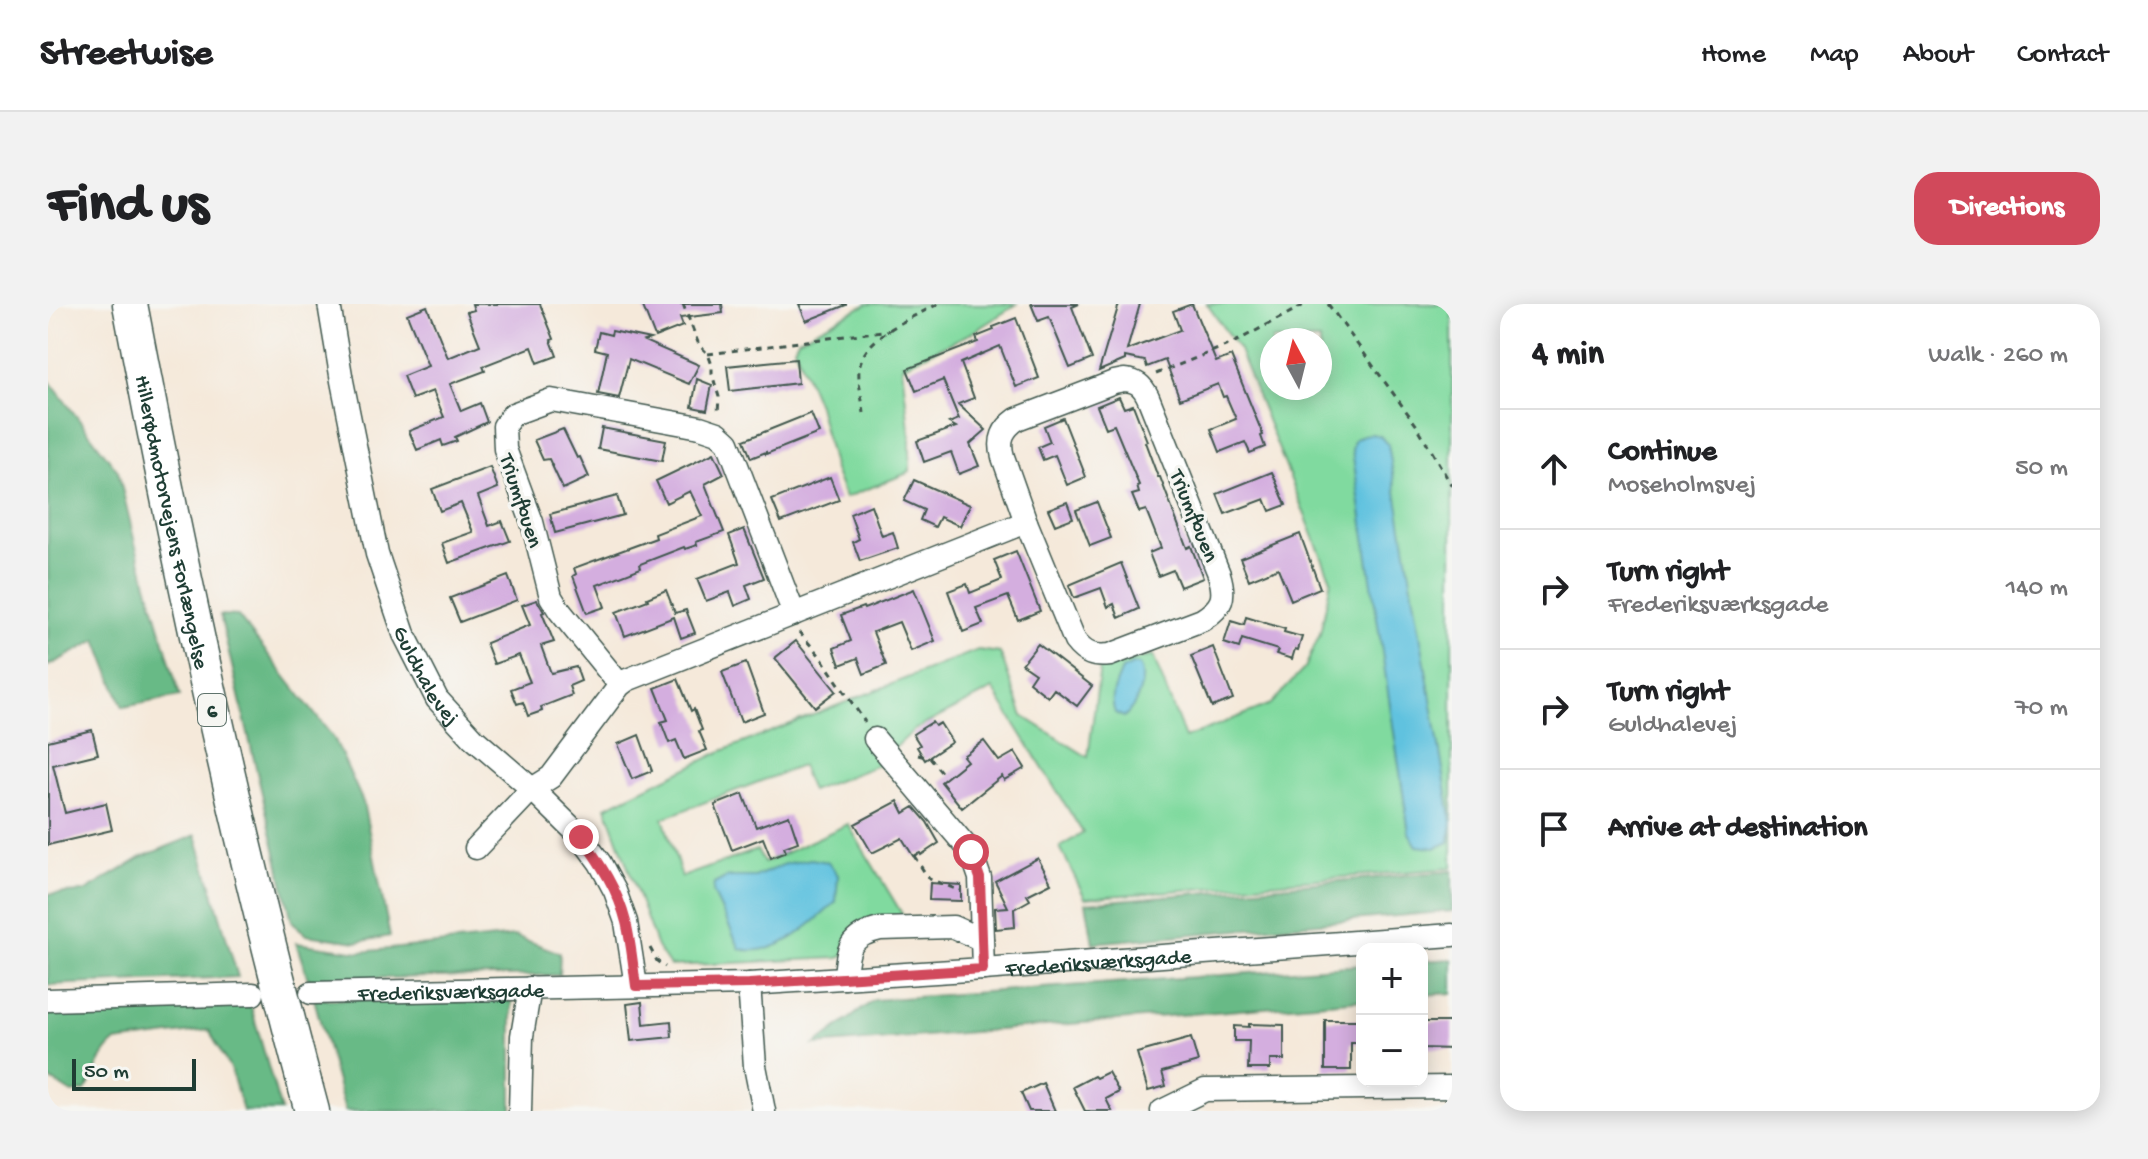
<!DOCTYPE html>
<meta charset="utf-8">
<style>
body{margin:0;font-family:"Gochi Hand",sans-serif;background:#f2f2f2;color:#202124}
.controls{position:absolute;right:24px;bottom:24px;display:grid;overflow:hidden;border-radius:16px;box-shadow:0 4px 20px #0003}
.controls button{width:72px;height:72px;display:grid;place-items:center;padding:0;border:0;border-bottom:2px solid #e0e0e0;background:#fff;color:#202124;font:40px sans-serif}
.compass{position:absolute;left:1212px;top:24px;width:72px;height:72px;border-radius:50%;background:#fff;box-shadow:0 4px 20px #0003;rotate:353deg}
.scale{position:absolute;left:24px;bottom:20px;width:124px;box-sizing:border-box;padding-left:8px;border:4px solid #1f3d34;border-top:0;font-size:22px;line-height:28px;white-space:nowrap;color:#1f3d34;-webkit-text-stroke:6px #f6f6f2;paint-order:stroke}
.stop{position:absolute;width:24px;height:24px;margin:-18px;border:6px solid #d1495b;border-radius:50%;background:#fff}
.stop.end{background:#d1495b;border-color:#fff;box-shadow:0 2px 8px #0008}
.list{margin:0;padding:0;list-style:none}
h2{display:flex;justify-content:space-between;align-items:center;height:104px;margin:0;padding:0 32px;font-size:34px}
h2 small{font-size:26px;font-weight:400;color:#757577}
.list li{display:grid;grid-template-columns:52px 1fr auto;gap:24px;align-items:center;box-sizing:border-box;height:120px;padding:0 32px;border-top:2px solid #e0e0e0}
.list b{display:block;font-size:30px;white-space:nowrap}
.list p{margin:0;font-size:26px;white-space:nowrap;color:#757577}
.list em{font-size:26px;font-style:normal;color:#757577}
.icon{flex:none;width:44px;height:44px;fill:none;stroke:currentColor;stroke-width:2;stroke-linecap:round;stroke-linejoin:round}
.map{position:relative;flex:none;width:1404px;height:807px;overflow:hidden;border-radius:24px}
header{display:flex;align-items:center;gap:48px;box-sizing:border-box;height:112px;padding:0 40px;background:#fff;border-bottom:2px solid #e0e0e0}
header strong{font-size:38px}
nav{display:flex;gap:44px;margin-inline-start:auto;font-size:28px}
.intro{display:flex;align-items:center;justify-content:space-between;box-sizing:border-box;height:192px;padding:0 48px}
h1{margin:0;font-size:56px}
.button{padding:20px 36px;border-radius:24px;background:#d1495b;color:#fff;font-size:28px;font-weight:700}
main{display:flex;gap:48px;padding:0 48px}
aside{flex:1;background:#fff;border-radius:24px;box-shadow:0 4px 20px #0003}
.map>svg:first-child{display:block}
.green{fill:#80da9f;stroke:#508c6a;stroke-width:2;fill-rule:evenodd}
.forest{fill:#68ba86;stroke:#447c5d;stroke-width:2}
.water{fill:#61c2df;stroke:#40808a;stroke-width:2}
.building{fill:#d4aedf}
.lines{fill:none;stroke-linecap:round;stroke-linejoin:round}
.minor-casing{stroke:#3f574d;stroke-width:25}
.highway-casing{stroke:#3f574d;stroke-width:37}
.path{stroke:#3f574d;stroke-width:3;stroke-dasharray:6 6;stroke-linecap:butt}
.minor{stroke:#fff;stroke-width:22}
.highway{stroke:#fff;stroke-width:34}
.route{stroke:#d1495b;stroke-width:10}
.labels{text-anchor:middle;stroke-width:7;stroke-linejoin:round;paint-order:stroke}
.shield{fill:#f6f6f2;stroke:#60746d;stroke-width:2}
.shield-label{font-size:20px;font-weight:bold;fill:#1f3d34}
.street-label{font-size:22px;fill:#1f3d34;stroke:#f6f6f2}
</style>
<header>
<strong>Streetwise</strong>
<nav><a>Home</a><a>Map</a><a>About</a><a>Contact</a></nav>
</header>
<div class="intro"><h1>Find us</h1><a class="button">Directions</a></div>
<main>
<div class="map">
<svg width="1404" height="807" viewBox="0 0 1404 807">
<rect width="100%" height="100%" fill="#f6f6f2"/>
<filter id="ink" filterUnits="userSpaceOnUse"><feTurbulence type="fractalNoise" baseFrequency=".0125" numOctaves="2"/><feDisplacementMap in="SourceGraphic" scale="16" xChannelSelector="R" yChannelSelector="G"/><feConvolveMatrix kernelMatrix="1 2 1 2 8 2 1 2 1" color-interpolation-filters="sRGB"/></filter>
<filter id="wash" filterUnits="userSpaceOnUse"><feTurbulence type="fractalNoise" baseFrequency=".006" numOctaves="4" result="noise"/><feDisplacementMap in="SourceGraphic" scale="32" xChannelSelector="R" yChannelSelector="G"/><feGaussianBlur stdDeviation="1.8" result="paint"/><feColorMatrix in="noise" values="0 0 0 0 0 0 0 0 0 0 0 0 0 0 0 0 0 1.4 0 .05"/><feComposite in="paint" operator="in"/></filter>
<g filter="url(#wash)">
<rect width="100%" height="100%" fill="#f5e9da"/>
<path class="green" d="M819 0H969L925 28 854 62 862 133V168L797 194 786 166 770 101 746 43 750 35Z
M1159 0H1404V564L1037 594 1012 543 1035 529 945 385 866 426 828 462 763 487 753 462 615 514 634 573 709 546 716 559 800 520 857 615 791 654 622 662 609 643 558 503 674 447 930 346 952 349 975 412 1040 453 1052 363 1105 352 1137 434 1223 400 1257 364 1272 330 1283 276 1191 46ZM1224 36H1272V84H1224Z"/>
<path class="forest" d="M0 75 70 167 87 239 132 392 75 403 49 336 0 362Z
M172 311 190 312 287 436 315 498 342 632 309 638 258 631 244 617Z
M148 531 190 673 0 681V590L36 588 96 552Z
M1404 567V607L1045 639 1038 599Z
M467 632 512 649 511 671 260 675 248 639 312 648Z
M1404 655V689L1374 691V657Z
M1314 661V696L767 741 826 696Z
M266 695 464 697V807H297Z
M202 699 233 807H195L183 767 161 726 67 738C51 750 48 771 37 787L24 789 0 774V707Z"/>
<path class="water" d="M1324 130 1332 132 1340 140 1404 519 1401 538 1387 544 1369 542 1361 529 1304 146 1306 136 1315 131Z
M1084 361H1091C1100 376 1088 402 1076 413L1067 409C1061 393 1068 380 1074 366Z
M763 555 780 558 790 571 788 598C763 621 729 654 692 645L665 588 666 580 679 573H707L737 560Z"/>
<g id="blocks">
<path class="building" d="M424 0H492L506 35 503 36 509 52 490 59 484 43 435 62 437 67 402 80 413 107 432 99 439 118 407 133 409 137 395 142 393 136 369 146 361 127 396 113 385 87 364 95 355 72 380 62 359 10 379 2 400 54 432 41 419 8 426 6Z
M594 0H674L675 9 632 14 635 22 607 33Z
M751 0H798V1L758 17Z
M983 0H1031L1024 3 1044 55 1022 64 1001 13 990 17Z
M1071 0H1092L1079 46 1132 26 1125 7 1144 0 1168 58 1183 52 1215 131 1213 132 1217 143 1202 149 1197 138 1172 148 1163 125 1188 115 1178 92 1175 93 1170 80 1132 95 1117 56 1099 63 1097 57 1077 53V56L1051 67Z
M968 14 991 74 968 83 952 42 913 59 926 94 910 100 938 126 922 140 931 162 911 170 903 148 876 158 869 137 908 123 901 119 911 115 895 76 868 87 859 65 930 38 928 33 946 26 945 23Z
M564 27 602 35 596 37 651 61 641 80 581 55 571 94 550 90 559 48 547 45 551 28 563 31Z
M748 55 750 79 682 87 679 62Z
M649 75 664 81 659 106 644 103Z
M1071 93 1076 104 1085 101 1099 137 1097 138 1110 173H1112L1139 244 1143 242 1155 274 1132 283 1125 266 1110 272 1101 249 1113 244 1098 206 1091 208 1084 191 1091 189 1089 182 1091 181 1066 121 1058 124 1049 102Z
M763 109 771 129 718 150V148L703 154 696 136Z
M1015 114 1038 173 1019 181 1007 151 995 156 990 143 1002 138 996 122Z
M554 124 618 136 614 157 550 145Z
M515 125 529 154 532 153 541 173 515 185 501 155 495 156 486 136Z
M666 149 676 170 657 180 676 228 648 238 649 241 637 245 636 243 592 260 593 264 549 281 557 303 539 309 525 272 528 270 526 264 608 234 607 230 654 212 642 187 618 199 608 177Z
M442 163 450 184 430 192 441 222 454 217 462 237 401 259 394 239 425 228 413 199 392 207 384 185Z
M1224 168 1238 201 1222 207 1217 195 1177 210 1169 190Z
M782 173 791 196 733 218 724 196Z
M866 176 922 201 912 222 892 213 887 223 872 216 876 206 856 197Z
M569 192 575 211 507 229 502 210Z
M1019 198 1025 214 1007 221 1000 205Z
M1049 198 1063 234 1042 242 1028 206Z
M823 201 834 232 845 228 850 244 812 257 805 238 811 235 802 210Z
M696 225 716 274 698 281 703 295 687 302 682 288 658 297 649 275 691 259 681 231Z
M1252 230 1272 284 1243 296 1230 264 1201 276 1192 254Z
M968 247 992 307 970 316 960 292 928 304 935 320 915 328 900 287 919 280 922 289 954 276 946 256Z
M1073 259 1091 305 1071 314 1066 300 1060 303 1053 284 1026 294 1021 281Z
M460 272 469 296 412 318 402 294Z
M866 285 887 337 863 347 851 318 825 328 838 361 816 370 810 354 792 361 786 344 803 337 793 311 815 303 816 305Z
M618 286 627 309 638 306 647 329 633 334 626 313 577 332 568 308 600 296 599 294Z
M489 296 496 308 494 309 506 338 493 342 503 369 528 363 533 377 521 382 524 391 493 403 494 407 480 412 475 398 469 400 463 385 482 378 471 351 446 360 438 339 482 321 474 301Z
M1198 313 1237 325 1236 328 1254 333 1250 346 1247 345 1244 355 1228 350 1230 346 1194 335 1191 344 1176 339 1183 317 1196 321Z
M748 337 788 387 767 403 727 354Z
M990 340 1044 382 1029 402 1006 385 1000 393 981 378 987 369 974 360Z
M1165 343 1185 395 1164 403 1143 352Z
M698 359 716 409 693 418 674 368Z
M630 375 643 407 646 405 654 426 651 427 659 446 636 455 628 436 621 439 613 418 620 416 607 384Z
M884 418 887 422 892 419 904 438 877 456 869 443 872 441 865 430Z
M44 426 50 450 5 461 17 509 58 499 64 526 0 541V437Z
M591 431 604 467 584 475 570 440Z
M936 437 951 457 967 448 977 464 956 476 954 472 914 504 893 478 919 457 915 452Z
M695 490 708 523 741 511 750 538 736 543 738 548 723 554 715 534 684 546 667 501Z
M850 497 856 509 866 503 879 518 891 539 873 551 872 549 865 552 854 534 824 549 807 520Z
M990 554 1003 579 979 591 982 596 966 605 967 623 948 625 947 604 960 603 947 577Z
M882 579 913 581V597L881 596Z
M594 698 596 720 623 717 624 733 583 737 579 700Z
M1277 716H1314V739H1303V766H1277Z
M1374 718H1404V745L1374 744Z
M1201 720 1236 721V756H1222V765H1200L1201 737H1186V722L1201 723Z
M1143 734 1150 758 1114 768 1118 782 1100 787 1089 749Z
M1060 768 1071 788 1058 795 1064 807H1037L1025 783 1046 772 1048 774Z
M995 779 1007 807H981L973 789Z"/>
</g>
</g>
<g filter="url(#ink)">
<use href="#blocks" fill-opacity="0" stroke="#3f574d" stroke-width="2"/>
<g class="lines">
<g class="minor-casing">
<g id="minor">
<path id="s1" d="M281 0 294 77 329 250 356 330 389 395 425 434 484 485 533 533 552 559 567 587 578 618 588 682"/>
<path d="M1076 76C1089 77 1094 81 1100 93L1171 270C1178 293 1175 303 1154 316L1062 351C1046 353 1037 350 1027 337L978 218 955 153C950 135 955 125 969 115L1066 78Z"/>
<path d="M572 381 511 306 503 293 484 218 457 145 456 122 465 110 503 96 652 123 670 129 680 138 746 310"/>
<path d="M827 435 923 548 932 574 935 665"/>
<path d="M428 544 484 485 503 473 572 381 579 376 978 218"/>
<path d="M797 674C799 645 801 632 832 625L905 623 934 636"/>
<path d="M701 680 707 762 716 807"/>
<path id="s2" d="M263 689 701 680 935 665 1404 631"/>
<path d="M0 696 205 690"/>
<path d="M472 807 474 732 482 684"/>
<path d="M1114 807 1157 786 1404 783"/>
</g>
</g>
<g class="highway-casing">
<g id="highway">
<path id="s3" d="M82 0C133 271 192 541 264 807"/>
</g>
</g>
<path class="path" d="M635 0 651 41 660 50 664 61V70L671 93 670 109
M1280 0 1369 122 1404 182
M660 50 842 26
M1108 70 1185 39 1258 0
M816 109C814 95 810 79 811 65 815 32 864 14 890 0
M751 328 772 352 817 418
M870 451 882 454 896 472
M866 552 881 575 913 587
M602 644 609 657 617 663"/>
<use href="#minor" class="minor"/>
<use href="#highway" class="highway"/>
</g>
</g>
<g class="lines" filter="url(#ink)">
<path class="route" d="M533 533C552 559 570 586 578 618 583 638 585 661 588 682L701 680 935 665 932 574 923 548"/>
</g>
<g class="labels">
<rect class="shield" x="150" y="390" width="28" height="32" rx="6"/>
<g class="shield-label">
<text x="164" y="413">6</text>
</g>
<g class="street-label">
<text transform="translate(475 196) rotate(72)" y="8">Triumfbuen</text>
<text transform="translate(1148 211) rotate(68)" y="8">Triumfbuen</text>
<text dy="8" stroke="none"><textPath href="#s3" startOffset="222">Hillerødmotorvejens Forlængelse</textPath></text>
<text dy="8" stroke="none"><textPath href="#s1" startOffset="386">Guldhalevej</textPath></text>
<text dy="8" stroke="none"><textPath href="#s2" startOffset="788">Frederiksværksgade</textPath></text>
<text dy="8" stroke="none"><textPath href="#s2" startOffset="140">Frederiksværksgade</textPath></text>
</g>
</g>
</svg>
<div class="controls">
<button>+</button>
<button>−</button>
</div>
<svg class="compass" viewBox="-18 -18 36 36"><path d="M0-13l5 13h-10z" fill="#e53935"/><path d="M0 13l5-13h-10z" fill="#757577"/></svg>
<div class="scale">50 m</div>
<div class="stop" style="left:923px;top:548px"></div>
<div class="stop end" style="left:533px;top:533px"></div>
</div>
<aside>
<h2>4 min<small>Walk · 260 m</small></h2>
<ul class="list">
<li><svg class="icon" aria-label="ahead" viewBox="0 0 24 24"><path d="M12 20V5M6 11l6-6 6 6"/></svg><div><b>Continue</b><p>Moseholmsvej</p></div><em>50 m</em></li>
<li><svg class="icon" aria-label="right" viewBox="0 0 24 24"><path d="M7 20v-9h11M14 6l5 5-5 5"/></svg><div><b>Turn right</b><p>Frederiksværksgade</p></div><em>140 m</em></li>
<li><svg class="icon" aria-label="right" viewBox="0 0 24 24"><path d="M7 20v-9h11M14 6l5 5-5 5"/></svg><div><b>Turn right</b><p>Guldhalevej</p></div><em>70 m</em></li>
<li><svg class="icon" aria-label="arrive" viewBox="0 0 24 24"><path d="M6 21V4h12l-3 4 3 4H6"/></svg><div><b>Arrive at destination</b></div></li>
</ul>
</aside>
</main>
